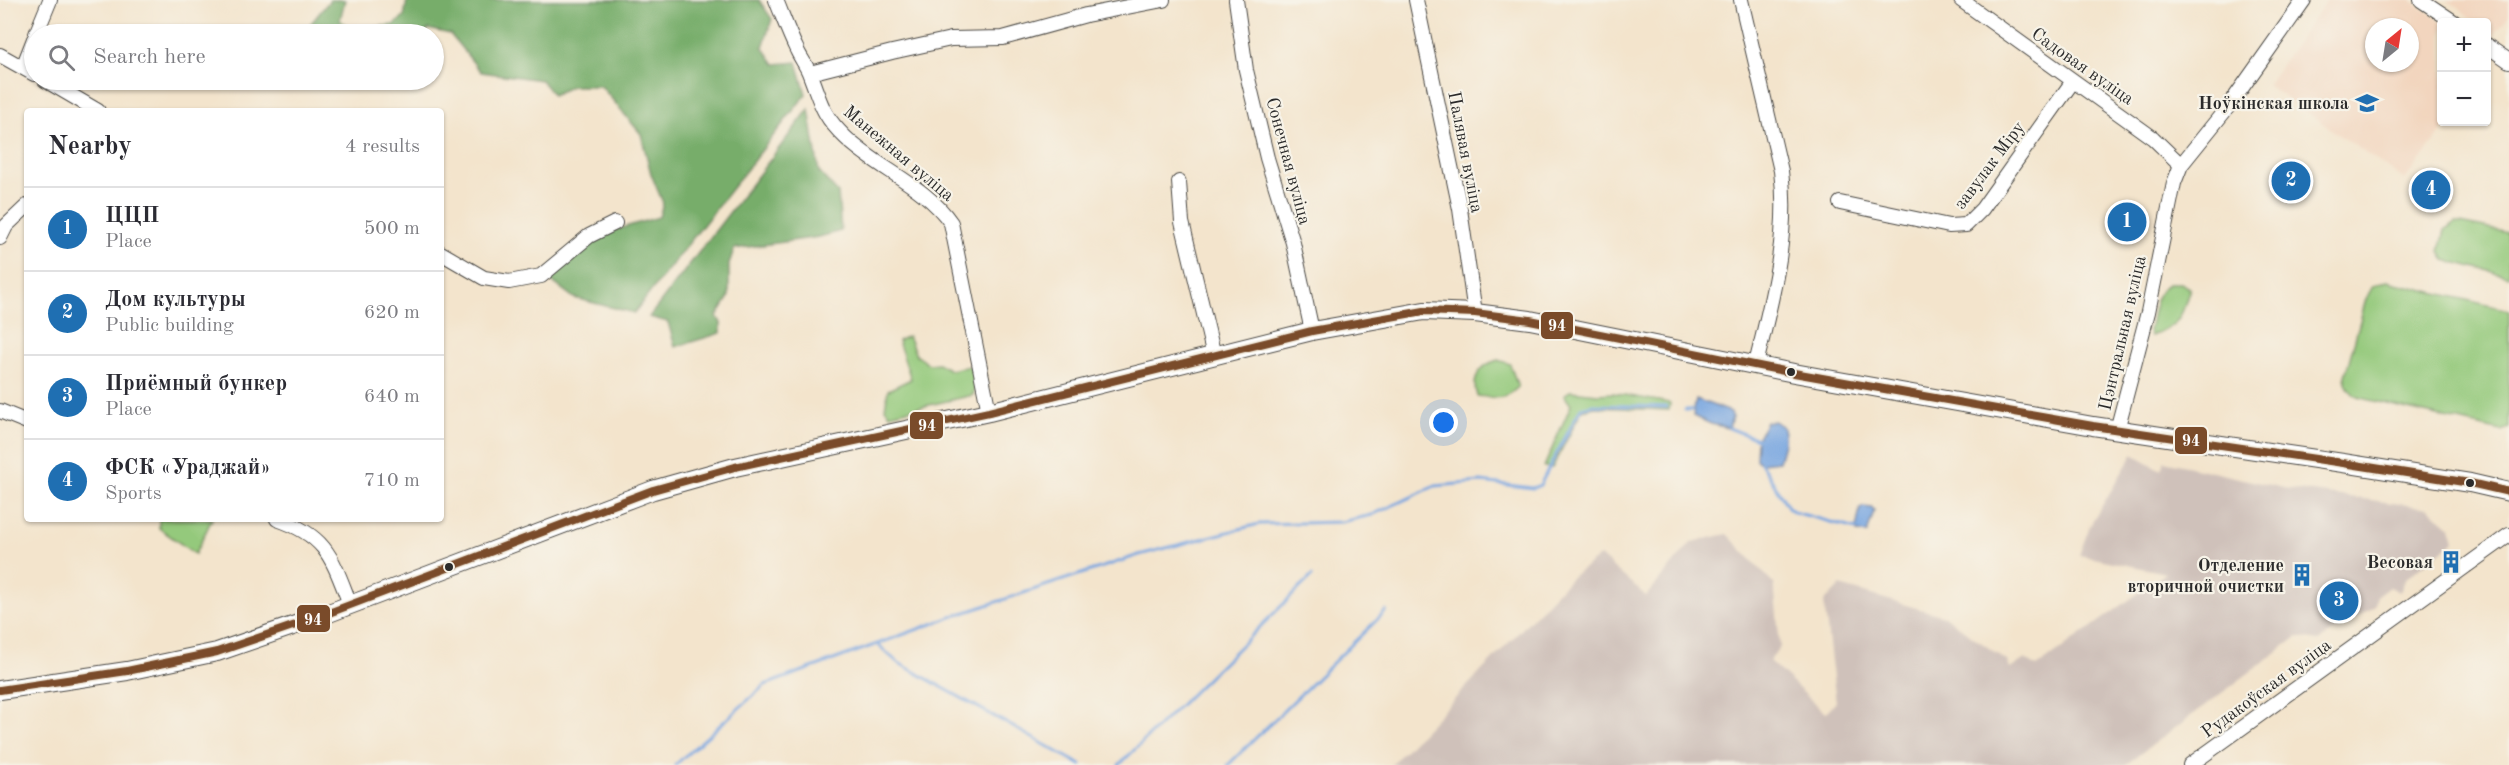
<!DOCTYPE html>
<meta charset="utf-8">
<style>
body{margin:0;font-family:"Old Standard TT",serif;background:#f2f2f3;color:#2b2b33}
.controls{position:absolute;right:18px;top:18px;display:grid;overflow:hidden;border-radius:6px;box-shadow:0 2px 4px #0004}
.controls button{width:54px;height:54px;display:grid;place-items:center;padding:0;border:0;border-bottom:2px solid #e1e1e2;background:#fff;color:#2b2b33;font:30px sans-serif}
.compass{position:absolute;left:2365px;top:18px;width:54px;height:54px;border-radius:50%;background:#fff;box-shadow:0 2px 4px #0004;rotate:30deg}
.you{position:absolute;left:1444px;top:423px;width:21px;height:21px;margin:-15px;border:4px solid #fff;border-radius:50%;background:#1a73e8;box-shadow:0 0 0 9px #1a73e833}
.badge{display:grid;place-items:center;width:39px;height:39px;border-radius:50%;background:#1f6fb2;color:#fff;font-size:20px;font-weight:700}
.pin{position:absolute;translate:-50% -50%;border:3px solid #fff;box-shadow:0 2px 6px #0006}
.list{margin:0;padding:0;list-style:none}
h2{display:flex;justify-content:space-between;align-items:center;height:78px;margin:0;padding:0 24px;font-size:26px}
h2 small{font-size:20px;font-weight:400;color:#7c7c81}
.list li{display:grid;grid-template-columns:39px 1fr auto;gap:18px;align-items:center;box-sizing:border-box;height:84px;padding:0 24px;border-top:2px solid #e1e1e2}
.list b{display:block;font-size:22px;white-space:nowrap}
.list p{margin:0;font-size:20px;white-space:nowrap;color:#7c7c81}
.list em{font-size:20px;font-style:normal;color:#7c7c81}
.icon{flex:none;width:33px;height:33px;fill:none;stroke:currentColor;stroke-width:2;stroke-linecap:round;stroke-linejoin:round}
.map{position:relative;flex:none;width:2509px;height:765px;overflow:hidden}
.search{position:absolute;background:#fff;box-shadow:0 2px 4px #0004;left:24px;top:24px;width:420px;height:66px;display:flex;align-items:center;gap:15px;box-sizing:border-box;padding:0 21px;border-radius:33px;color:#7c7c81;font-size:22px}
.panel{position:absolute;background:#fff;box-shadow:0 2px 4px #0004;left:24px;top:108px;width:420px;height:414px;border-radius:6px}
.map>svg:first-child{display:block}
.built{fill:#f2d5be;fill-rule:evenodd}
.industrial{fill:#cfc1ba}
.green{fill:#94c97b;stroke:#607a53;stroke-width:1.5}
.forest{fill:#77ad6b;stroke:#516c4b;stroke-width:1.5}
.water{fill:#77a5e0;stroke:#516886;stroke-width:1.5}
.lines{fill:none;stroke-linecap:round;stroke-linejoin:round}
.stream{stroke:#77a5e0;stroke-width:3}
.minor-casing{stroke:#494743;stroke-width:16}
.major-casing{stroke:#494743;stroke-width:20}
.minor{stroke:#fff;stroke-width:14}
.major{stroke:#fff;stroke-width:18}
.bus-1-casing{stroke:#f7f3e8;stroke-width:12}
.bus-1{stroke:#7a4b2a;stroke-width:8}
.bus-dot{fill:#2b2b2b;stroke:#f7f3e8;stroke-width:2}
.labels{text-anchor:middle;stroke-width:4.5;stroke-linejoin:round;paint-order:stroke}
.street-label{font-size:18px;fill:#2b2b2b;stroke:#f7f3e8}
.poi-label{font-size:18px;font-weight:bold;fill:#2b2b2b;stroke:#f7f3e8;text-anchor:end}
.line-badge{stroke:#f7f3e8;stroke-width:2}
.badge-label{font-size:16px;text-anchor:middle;font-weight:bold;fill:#fff}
</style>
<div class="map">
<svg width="2509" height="765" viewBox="0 0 2509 765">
<rect width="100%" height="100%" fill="#f7f3e8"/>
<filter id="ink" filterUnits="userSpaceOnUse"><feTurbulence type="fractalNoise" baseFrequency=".0167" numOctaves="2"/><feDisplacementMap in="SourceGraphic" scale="12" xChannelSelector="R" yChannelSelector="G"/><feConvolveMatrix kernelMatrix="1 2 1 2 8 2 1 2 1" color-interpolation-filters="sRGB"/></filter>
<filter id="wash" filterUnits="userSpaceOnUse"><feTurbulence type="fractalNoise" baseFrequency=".008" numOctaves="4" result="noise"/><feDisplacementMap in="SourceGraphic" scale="24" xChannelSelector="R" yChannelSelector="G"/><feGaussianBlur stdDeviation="1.35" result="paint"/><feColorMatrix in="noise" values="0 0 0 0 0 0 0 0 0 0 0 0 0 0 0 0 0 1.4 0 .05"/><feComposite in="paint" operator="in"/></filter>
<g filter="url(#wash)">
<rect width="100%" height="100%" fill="#f3e4cc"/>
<path class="built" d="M2327 0H2410L2442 22V122H2449L2405 180 2267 85ZM2374 27H2410V63H2374Z
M2447 0H2509V16L2494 35 2487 29 2486 22H2477Z"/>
<path class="industrial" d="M2133 454 2161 470 2164 461 2283 488 2429 508 2451 527 2455 541 2404 580 2399 592 2389 587 2377 596 2375 606 2318 641 2297 637 2125 765H1391L1573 576 1600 556 1646 596 1692 542 1727 534 1774 584 1780 647 1769 661 1825 713 1836 702 1824 602 1840 586 1944 616 2007 661 2010 669 2025 659 2037 667 2166 573 2079 555 2090 526Z"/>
<path class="green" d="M2456 222 2509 233V276L2445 260 2440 252 2445 230Z
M2387 281 2509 310V428L2501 431 2357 397C2349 391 2346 386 2345 376L2366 299 2373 286Z
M2170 283H2181L2190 288C2180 319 2183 322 2151 336L2149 331C2153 314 2154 291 2170 283Z
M908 336 916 355 929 364 938 363 950 370 970 366 977 382 973 395 890 414 885 408 888 390 911 379 898 341Z
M1498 360 1510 364 1518 387C1505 401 1495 398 1477 396 1471 378 1480 365 1498 360Z
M1570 391 1598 394 1613 393 1670 403 1669 410 1595 407 1582 410 1552 468 1544 467 1571 405 1564 395Z
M159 519H212L195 554 159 528Z"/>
<path class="forest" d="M330 0H345L340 20 352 30 393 25 404 17 407 0H759L772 19 763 47 775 64 797 62 806 94 634 313 574 298 546 277 608 232 659 217 663 203 651 174 641 134 601 86H571L553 95 541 80 481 72 450 34 428 29 425 34H307L308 27Z
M809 109 819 172 838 193 841 231 819 237 734 249 729 264V297L717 316 721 323V333L675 347 668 322 649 317Z"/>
<path class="water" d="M1696 399 1731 412 1732 416 1729 428 1711 424 1693 416Z
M1774 421 1782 426C1787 437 1783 449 1779 461L1761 463 1756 460 1757 439 1766 422Z
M1863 507 1872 508 1874 511 1867 534 1857 532 1856 529 1860 509Z"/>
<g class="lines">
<path class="stream" d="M1685 410H1692
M1729 428 1757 439
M1761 463 1788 507 1794 512 1856 529
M877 644 897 662 1081 765
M675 765 765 685 954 616 1139 555 1259 524 1341 522 1372 515 1435 486 1481 482 1533 488 1540 485 1581 408 1593 405 1667 407
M1119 765 1312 576
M1228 765 1386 611"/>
</g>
</g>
<g filter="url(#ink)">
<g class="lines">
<g class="minor-casing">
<path id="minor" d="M776 0C783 17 789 34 797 50 801 59 807 66 810 75 821 103 822 115 845 137 878 169 925 185 951 223L989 412
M1236 0 1246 70 1267 158 1293 243 1312 331
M1416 0 1460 209 1475 313
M1741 0 1781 171C1790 235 1771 302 1756 364
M1961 0 2153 138 2181 165
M2421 0 2454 22
M36 34 50 0
M2486 45 2509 61
M0 55 34 74
M23 67 34 39
M810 73 892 52 951 39 1003 38 1086 15 1163 0
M45 80 98 111
M1179 182 1182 222 1214 356
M1840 203 1949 226 1966 225 1982 209 2073 81
M0 238 6 226 27 206
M441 253 484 278 509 282 541 276 589 236 615 223
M0 411 27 422
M2117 430 2148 312 2174 183 2181 165 2231 103 2304 0
M277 519C327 536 332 558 350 604
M2190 765 2509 535"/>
</g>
<g class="major-casing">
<path id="major" d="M0 690 127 671 217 652 313 619 653 490 735 467 989 412 1312 331 1424 311 1475 313 1530 320 1794 373 2093 426 2343 463 2470 483 2509 492"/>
</g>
<use href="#minor" class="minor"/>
<use href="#major" class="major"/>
<g class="bus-1-casing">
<path id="bus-1" d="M0 690 127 671 217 652 313 619 653 490 735 467 989 412 1312 331 1424 311 1475 313 1530 320 1794 373 2093 426 2343 463 2470 483 2509 492"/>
</g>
<use href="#bus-1" class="bus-1"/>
</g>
</g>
<defs>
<g id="school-bare" transform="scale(1.8)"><path d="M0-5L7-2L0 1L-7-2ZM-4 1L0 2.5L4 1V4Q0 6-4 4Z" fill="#1f6fb2" stroke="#f7f3e8" stroke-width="2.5" paint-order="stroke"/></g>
<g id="building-bare" transform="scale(1.8)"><path d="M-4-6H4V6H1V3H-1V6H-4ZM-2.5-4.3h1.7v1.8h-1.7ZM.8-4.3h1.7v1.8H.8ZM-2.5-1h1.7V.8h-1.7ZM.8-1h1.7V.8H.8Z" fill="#1f6fb2" stroke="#f7f3e8" stroke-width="2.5" paint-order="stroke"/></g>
</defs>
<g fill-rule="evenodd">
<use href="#school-bare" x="2367" y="103"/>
<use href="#building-bare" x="2451" y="562"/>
<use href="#building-bare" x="2302" y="575"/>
</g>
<g class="bus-dot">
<circle cx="1791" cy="372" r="5"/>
<circle cx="2470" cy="483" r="5"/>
<circle cx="449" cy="567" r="5"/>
</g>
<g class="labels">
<g class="street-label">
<text transform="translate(2083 66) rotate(35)" y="6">Садовая вуліца</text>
<text transform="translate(1466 152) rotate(79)" y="6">Палявая вуліца</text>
<text transform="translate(899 153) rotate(40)" y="6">Манежная вуліца</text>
<text transform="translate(1289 161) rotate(75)" y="6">Сонечная вуліца</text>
<text transform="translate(1989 165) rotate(-53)" y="6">завулак Міру</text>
<text transform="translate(2122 333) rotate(-77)" y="6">Цэнтральная вуліца</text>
<text transform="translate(2266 688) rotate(-36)" y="6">Рудакоўская вуліца</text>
</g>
<g class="poi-label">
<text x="2349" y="109">Ноўкінская школа</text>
<text x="2433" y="568">Весовая</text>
<text x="2284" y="571">Отделение<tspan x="2284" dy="21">вторичной очистки</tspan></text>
</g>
</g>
<g class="line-badge">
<rect x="1540" y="311" width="34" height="29" rx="6" fill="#7a4b2a"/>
<rect x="909" y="411" width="35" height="29" rx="6" fill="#7a4b2a"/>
<rect x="2174" y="426" width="34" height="29" rx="6" fill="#7a4b2a"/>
<rect x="296" y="604" width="35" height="29" rx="6" fill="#7a4b2a"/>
</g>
<g class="badge-label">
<text x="1557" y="331">94</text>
<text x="927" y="431">94</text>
<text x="2191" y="446">94</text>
<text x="313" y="625">94</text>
</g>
</svg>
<div class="controls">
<button>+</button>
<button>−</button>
</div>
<svg class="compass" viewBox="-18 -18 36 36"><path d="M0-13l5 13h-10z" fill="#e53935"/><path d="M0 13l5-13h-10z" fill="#7c7c81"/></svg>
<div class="you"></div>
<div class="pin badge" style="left:2127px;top:222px">1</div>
<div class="pin badge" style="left:2291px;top:181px">2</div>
<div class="pin badge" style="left:2339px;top:601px">3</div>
<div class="pin badge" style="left:2431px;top:190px">4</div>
<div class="search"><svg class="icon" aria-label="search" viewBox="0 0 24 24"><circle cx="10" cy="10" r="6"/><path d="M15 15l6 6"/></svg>Search here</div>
<section class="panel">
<h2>Nearby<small>4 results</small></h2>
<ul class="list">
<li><span class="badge">1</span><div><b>ЦЦП</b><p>Place</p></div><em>500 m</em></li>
<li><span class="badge">2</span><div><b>Дом культуры</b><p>Public building</p></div><em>620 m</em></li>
<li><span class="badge">3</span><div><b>Приёмный бункер</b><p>Place</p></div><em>640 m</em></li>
<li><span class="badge">4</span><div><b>ФСК «Ураджай»</b><p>Sports</p></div><em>710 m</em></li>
</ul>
</section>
</div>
